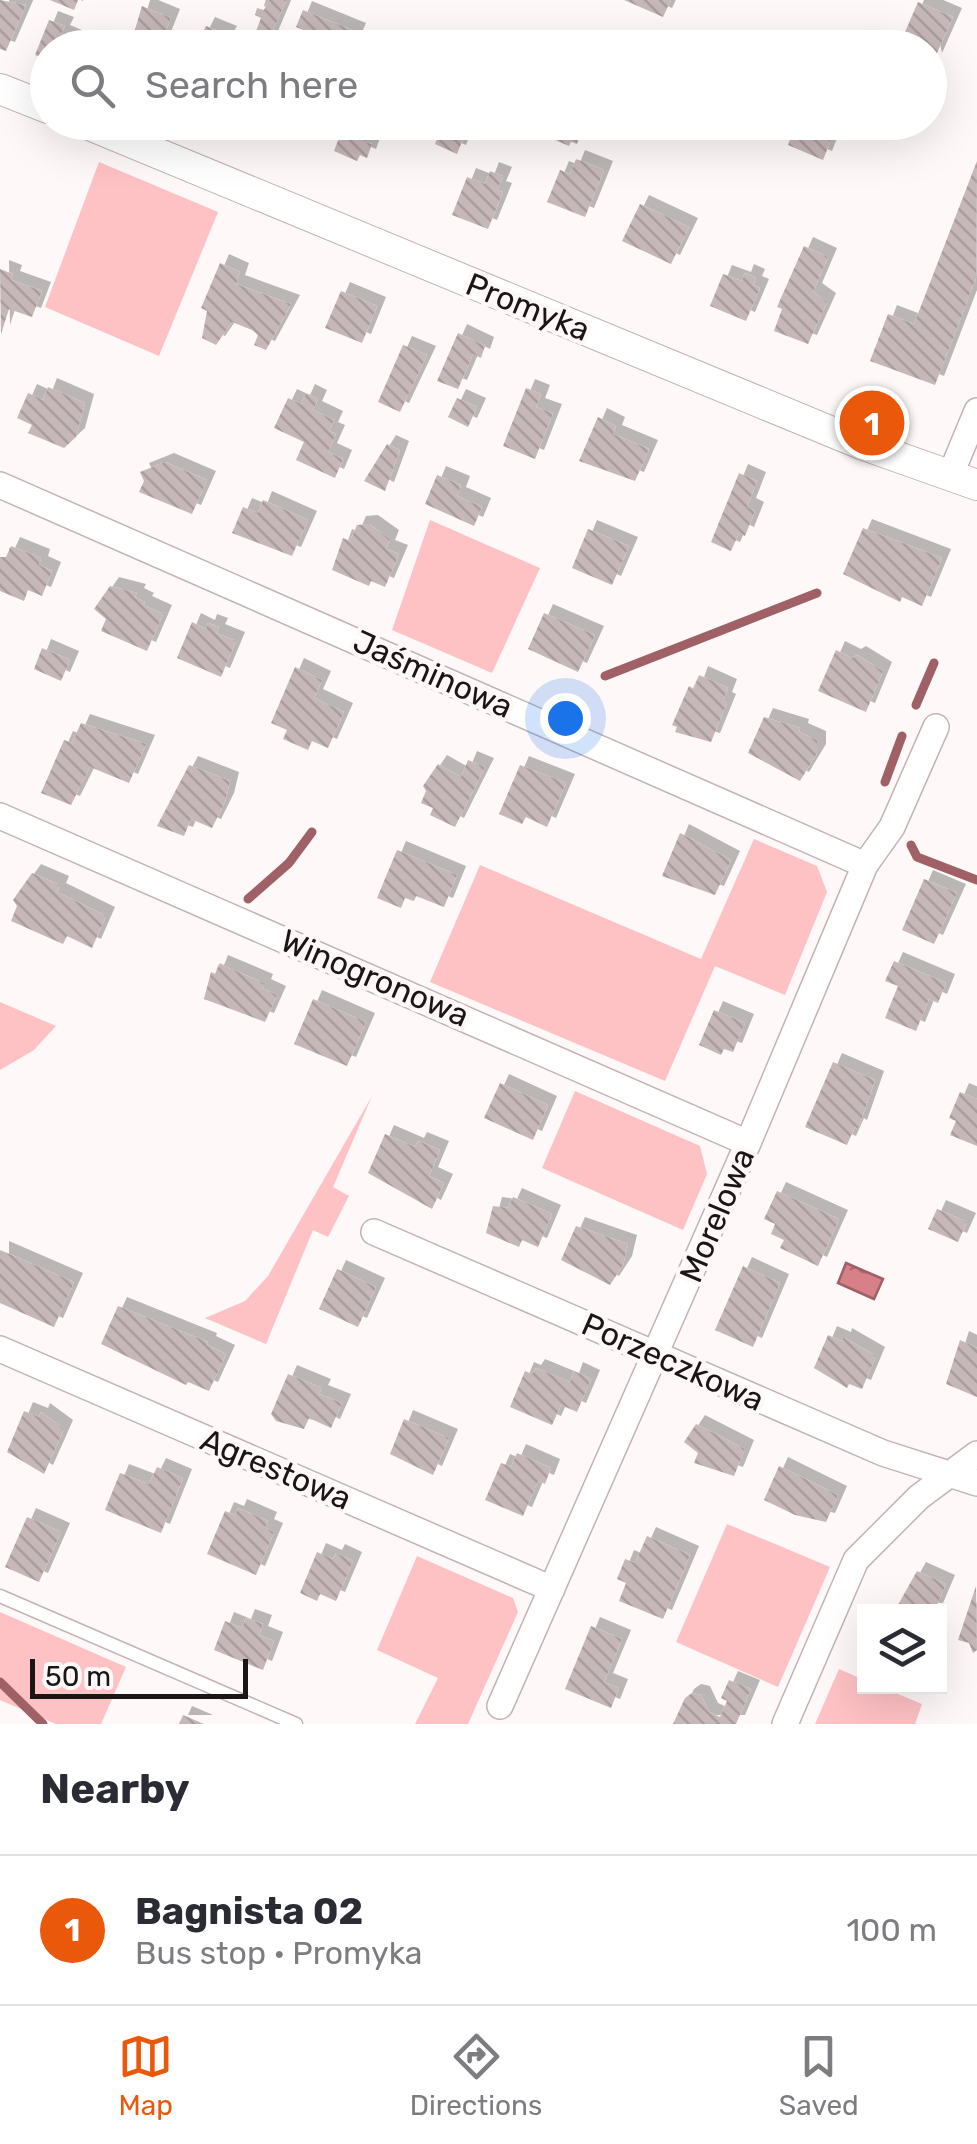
<!DOCTYPE html>
<meta charset="utf-8">
<style>
body{margin:0;font-family:Rubik,sans-serif;background:#f2f2f3;color:#2b2b33}
.controls{position:absolute;right:30px;bottom:30px;display:grid;overflow:hidden;border-radius:0px;box-shadow:0 10px 40px #0002}
.controls button{width:90px;height:90px;display:grid;place-items:center;padding:0;border:0;border-bottom:2px solid #e1e1e2;background:#fff;color:#2b2b33;font:50px sans-serif}
.scale{position:absolute;left:30px;bottom:25px;width:218px;box-sizing:border-box;padding-left:10px;border:5px solid #1b1616;border-top:0;font-size:28px;line-height:35px;white-space:nowrap;color:#1b1616;-webkit-text-stroke:8px #fef8f8;paint-order:stroke}
.you{position:absolute;left:565px;top:718px;width:35px;height:35px;margin:-25px;border:8px solid #fff;border-radius:50%;background:#1a73e8;box-shadow:0 0 0 15px #1a73e833}
.badge{display:grid;place-items:center;width:65px;height:65px;border-radius:50%;background:#ea580c;color:#fff;font-size:32px;font-weight:700}
.pin{position:absolute;translate:-50% -50%;border:5px solid #fff;box-shadow:0 2px 10px #0006}
.list{margin:0;padding:0;list-style:none}
h2{display:flex;justify-content:space-between;align-items:center;height:130px;margin:0;padding:0 40px;font-size:42px}
h2 small{font-size:32px;font-weight:400;color:#7c7c81}
.list li{display:grid;grid-template-columns:65px 1fr auto;gap:30px;align-items:center;box-sizing:border-box;height:150px;padding:0 40px;border-top:2px solid #e1e1e2}
.list b{display:block;font-size:38px;white-space:nowrap}
.list p{margin:0;font-size:32px;white-space:nowrap;color:#7c7c81}
.list em{font-size:32px;font-style:normal;color:#7c7c81}
.icon{flex:none;width:55px;height:55px;fill:none;stroke:currentColor;stroke-width:2;stroke-linecap:round;stroke-linejoin:round}
.map{position:relative;flex:none;width:977px;height:1724px;overflow:hidden}
.search{position:absolute;background:#fff;box-shadow:0 10px 40px #0002;left:30px;right:30px;top:30px;height:110px;display:flex;align-items:center;gap:25px;box-sizing:border-box;padding:0 35px;border-radius:55px;color:#7c7c81;font-size:38px}
.sheet{height:280px;background:#fff}
nav{display:flex;justify-content:space-around;align-items:center;box-sizing:border-box;height:140px;border-top:2px solid #e1e1e2;background:#fff;font-size:28px;color:#7c7c81}
nav a{display:grid;justify-items:center;gap:5px}
nav .on{color:#ea580c}
.map>svg:first-child{display:block}
.green{fill:#fec1c4}
.water{fill:url(#water-ripples);stroke:#9f6066;stroke-width:2.5}
.lines{fill:none;stroke-linecap:round;stroke-linejoin:round}
.stream{stroke:#9f6066;stroke-width:9}
.building{fill:url(#building-back-hatch);filter:url(#shadow)}
.service-casing{stroke:#c2b3b4;stroke-width:15}
.minor-casing{stroke:#c2b3b4;stroke-width:28}
.tertiary-casing{stroke:#c2b3b4;stroke-width:32}
.service{stroke:#fff;stroke-width:12}
.minor{stroke:#fff;stroke-width:25}
.tertiary{stroke:#fff;stroke-width:30}
.labels{text-anchor:middle;stroke-width:9;stroke-linejoin:round;paint-order:stroke}
.street-label{font-size:32px;fill:#1b1616;stroke:#fef8f8}
</style>
<div class="map">
<svg width="977" height="1724" viewBox="0 0 977 1724">
<defs>
<pattern id="water-ripples" width="26" height="14" patternUnits="userSpaceOnUse" patternTransform="scale(2.5)"><rect width="26" height="14" fill="#d88088"/><path d="M2 4q2-2 4 0t4 0M15 11q2-2 4 0t4 0" fill="none" stroke="#ae686e"/></pattern>
<pattern id="building-back-hatch" width="6" height="6" patternUnits="userSpaceOnUse" patternTransform="scale(2.5)"><rect width="6" height="6" fill="#c6b7b8"/><path d="M-1 5l2 2M0 0l6 6M5-1l2 2" fill="none" stroke="#aa9d9d"/></pattern>
<filter id="shadow"><feDropShadow dx="9" dy="-9" stdDeviation="0" flood-color="#0004"/></filter>
</defs>
<rect width="100%" height="100%" fill="#fef8f8"/>
<path class="green" d="M99 162 218 212 159 356 45 307Z
M430 520 540 568 492 673 392 630Z
M754 839 817 866 827 892 785 995 715 966 665 1081 430 982 480 865 701 959Z
M0 1002 56 1026 34 1050 0 1070Z
M575 1091 700 1146 707 1174 683 1230 542 1168Z
M372 1096 333 1187 349 1196 328 1237 313 1230 266 1344 205 1318 245 1301 268 1276Z
M727 1524 830 1567 778 1687 676 1642Z
M417 1556 513 1598 518 1612 468 1724H415L438 1678 377 1650Z
M0 1612 126 1667 101 1724H56L0 1700Z
M839 1669 864 1680V1686L881 1687 922 1704 915 1724H815Z"/>
<path class="water" d="M846 1263 883 1279 874 1299 838 1283Z"/>
<g class="lines">
<path class="stream" d="M605 676 817 593
M916 705 934 663
M885 782 902 736
M911 845 917 857 977 880
M248 899 289 863 312 832
M0 1682 43 1724"/>
</g>
<path class="building" d="M0 0 26 5 6 51 0 49Z
M50 0H78L74 10Z
M269 0H286L266 47 252 42 261 18 255 15 257 8 264 10Z
M624 0H671L663 17Z
M918 2 953 17 933 62 930 48H898Z
M142 6 171 18 159 48H125L131 43Z
M303 10 357 32 350 48 332 43 330 48H323L319 46 322 38 296 27Z
M49 20 65 26 61 34 94 48H48V71L41 69 45 59 35 55Z
M206 26 228 35 225 40 244 48H195Z
M345 122H373L365 142 372 144 367 158 360 155 357 161 334 151Z
M444 122H470L457 154 435 144Z
M546 122H585L577 144 571 142 569 146 541 134Z
M790 122H838L823 160 788 145 793 131 787 129Z
M576 159 604 170 585 217 547 202 560 170 570 174Z
M977 161 976 278 935 385 870 361 888 314 914 324Z
M490 171 503 176 497 190 503 192 488 229 452 215 467 177 485 184Z
M640 204 689 227 671 264 622 241Z
M804 246 828 257 813 292 827 302 808 344 774 331 782 309 777 307Z
M220 263 240 272 236 284 291 304 266 350 254 345 258 335 252 330 232 322 216 345 202 338 207 311 201 308Z
M0 269 13 274 11 280 42 291 32 317 9 309 1 334Z
M745 273 756 278 753 285 760 288 746 321 710 306 723 274 742 281Z
M341 291 377 306 362 343 325 328Z
M458 333 485 346 481 358 473 354 458 389 437 381Z
M403 345 427 355 400 412 378 402Z
M48 387 85 403 76 437 64 448 28 433 32 425 17 418 28 393 43 400Z
M526 388 541 394 536 407 553 413 535 459 503 446Z
M306 393 318 399 313 410 334 420 329 431 336 434 328 452 343 459 335 478 296 460 304 442 274 428 288 398 301 404Z
M457 398 477 407 468 427 448 417Z
M598 417 616 426 613 434 649 449 635 481 579 461Z
M387 444 400 450 385 491 364 481Z
M165 462 207 480 192 514 139 492 144 481 140 472Z
M739 473 757 481 747 507 755 511 745 536 739 533 731 551 711 542Z
M437 475 461 485 457 496 482 507 474 526 425 504Z
M263 500 308 520 292 556 232 533 243 507 258 513Z
M369 524 390 539 386 549 399 554 385 587 371 581 369 586 332 570 343 538 350 541 357 525Z
M863 528 942 558 922 606 902 597 900 602 843 574Z
M588 529 629 546 612 585 572 568Z
M11 546 41 558 39 565 52 571 42 596 28 590 24 601 0 591V557H6Z
M110 586 137 593 135 597 145 602 143 605 163 614 147 651 101 631 106 619 94 609Z
M544 613 595 635 578 672 528 649Z
M192 622 206 629 208 623 219 627 216 633 236 641 221 677 177 658Z
M42 648 70 660 61 681 34 669Z
M836 650 852 658 857 655 883 671 866 712 818 691Z
M295 667 322 680 314 698 344 712 328 748 312 741 308 750 283 739 287 730 271 723Z
M699 675 728 688 723 701 727 703 711 742 675 732 677 727 672 725 689 686 694 689Z
M764 717 800 728 799 732 817 740V753L800 781 748 753Z
M81 723 146 744 129 783 90 767 71 805 41 793 64 740 72 743Z
M468 760 485 767 455 827 430 815 433 808 421 803 426 791 423 786 438 764 461 777Z
M189 765 230 781 225 802 212 828 191 819 184 836 157 826Z
M520 765 566 783 547 827 526 817 522 824 499 814Z
M680 833 731 860 715 895 662 876Z
M397 850 457 875 444 907 416 896 414 901 405 898 401 908 377 898Z
M32 873 60 885 57 892 106 916 92 948 67 936 63 944 11 921 17 906 13 900Z
M924 879 957 893 934 944 902 930Z
M894 961 946 983 938 1003 929 999 916 1031 885 1018 898 986 885 981Z
M219 964 264 983 262 988 277 995 265 1022 204 999 211 972 215 974Z
M313 999 366 1022 347 1066 294 1044Z
M714 1010 745 1023 733 1052 724 1049 721 1055 699 1045Z
M833 1062 875 1080 858 1129 855 1127 847 1145 805 1127Z
M500 1083 548 1105 533 1140 484 1118Z
M960 1092 977 1099V1146L950 1135 956 1121 949 1118Z
M385 1134 415 1147 418 1141 440 1150 429 1176 444 1183 432 1209 368 1173Z
M777 1191 839 1219 818 1266 780 1248 784 1240 771 1234 775 1224 764 1219Z
M513 1197 552 1214 538 1247 522 1240 519 1247 486 1233 493 1206 508 1208Z
M937 1209 967 1222 958 1242 928 1229Z
M576 1226 628 1244 623 1265 610 1285 561 1260Z
M0 1250 74 1282 54 1327 0 1303Z
M743 1266 780 1283 753 1347 715 1330Z
M337 1269 376 1287 358 1327 319 1309Z
M118 1306 208 1342 207 1345 226 1354 209 1391 188 1382 186 1385 101 1344Z
M828 1335 842 1341 843 1337 876 1356 862 1389 849 1384 847 1388 814 1368Z
M960 1340 977 1348V1397L946 1384Z
M536 1368 570 1382 574 1371 591 1379 577 1412 561 1405 552 1425 510 1407 525 1371 532 1374Z
M288 1374 322 1388 319 1394 342 1403 331 1428 309 1418 304 1429 276 1421 271 1414Z
M24 1411 39 1417 41 1412 64 1429 44 1474 7 1452Z
M404 1419 449 1438 433 1475 390 1454Z
M696 1424 745 1449 734 1476 694 1463 698 1453 684 1442Z
M517 1453 551 1468 545 1484 538 1481 523 1516 485 1500 501 1463 511 1467Z
M779 1466 838 1495 826 1522 795 1515 764 1500Z
M157 1467 183 1478 161 1533 105 1510 120 1473 149 1484Z
M238 1508 268 1521 265 1528 274 1532 256 1575 207 1554 225 1511 235 1515Z
M27 1517 61 1532 39 1582 5 1567Z
M647 1536 690 1555 663 1619 619 1601 626 1583 617 1579 625 1559 635 1563Z
M317 1552 333 1559 336 1553 353 1561 336 1601 320 1594 317 1601 300 1593Z
M917 1571 946 1584 934 1612H894Z
M976 1586 977 1650 973 1653 969 1643 958 1640Z
M246 1618 263 1624 259 1635 274 1641 263 1670 214 1650 225 1621 242 1628Z
M591 1626 622 1639 604 1682 619 1688 611 1708 565 1689Z
M729 1680 751 1689 736 1724H673L685 1698 692 1693 701 1695 709 1712 720 1717 727 1701 721 1698Z
M183 1715 204 1724H179Z"/>
<g class="lines">
<g class="service-casing">
<path id="service" d="M0 1596 296 1724"/>
</g>
<g class="minor-casing">
<path id="minor" d="M950 476 977 411
M0 485 865 865
M0 816 748 1143
M374 1232 883 1453 977 1483
M0 1349 552 1589
M500 1706 748 1143 865 865 892 827 936 727
M785 1724 856 1560 919 1497 977 1454"/>
</g>
<g class="tertiary-casing">
<path id="tertiary" d="M0 89 48 108
M82 122 861 444 977 485"/>
</g>
<use href="#service" class="service"/>
<use href="#minor" class="minor"/>
<use href="#tertiary" class="tertiary"/>
</g>
<g class="labels">
<g class="street-label">
<text transform="translate(528 307) rotate(22)" y="11">Promyka</text>
<text transform="translate(433 674) rotate(24)" y="11">Jaśminowa</text>
<text transform="translate(375 978) rotate(23)" y="11">Winogronowa</text>
<text transform="translate(717 1215) rotate(-67)" y="11">Morelowa</text>
<text transform="translate(673 1362) rotate(24)" y="11">Porzeczkowa</text>
<text transform="translate(276 1469) rotate(23)" y="11">Agrestowa</text>
</g>
</g>
</svg>
<div class="controls">
<button><svg class="icon" aria-label="layers" viewBox="0 0 24 24"><path d="M12 4l9 5-9 5-9-5zM3 14l9 5 9-5"/></svg></button>
</div>
<div class="scale">50 m</div>
<div class="you"></div>
<div class="pin badge" style="left:872px;top:423px">1</div>
<div class="search"><svg class="icon" aria-label="search" viewBox="0 0 24 24"><circle cx="10" cy="10" r="6"/><path d="M15 15l6 6"/></svg>Search here</div>
</div>
<section class="sheet">
<h2>Nearby<small></small></h2>
<ul class="list">
<li><span class="badge">1</span><div><b>Bagnista 02</b><p>Bus stop · Promyka</p></div><em>100 m</em></li>
</ul>
</section>
<nav>
<a class="on"><svg class="icon" aria-label="map" viewBox="0 0 24 24"><path d="M3 6l6-2 6 2 6-2v14l-6 2-6-2-6 2zM9 4v14M15 6v14"/></svg>Map</a>
<a><svg class="icon" aria-label="directions" viewBox="0 0 24 24"><path d="M12 3l9 9-9 9-9-9zM9 14v-3h6M13 9l2 2-2 2"/></svg>Directions</a>
<a><svg class="icon" aria-label="saved" viewBox="0 0 24 24"><path d="M7 4h10v16l-5-4-5 4z"/></svg>Saved</a>
</nav>
